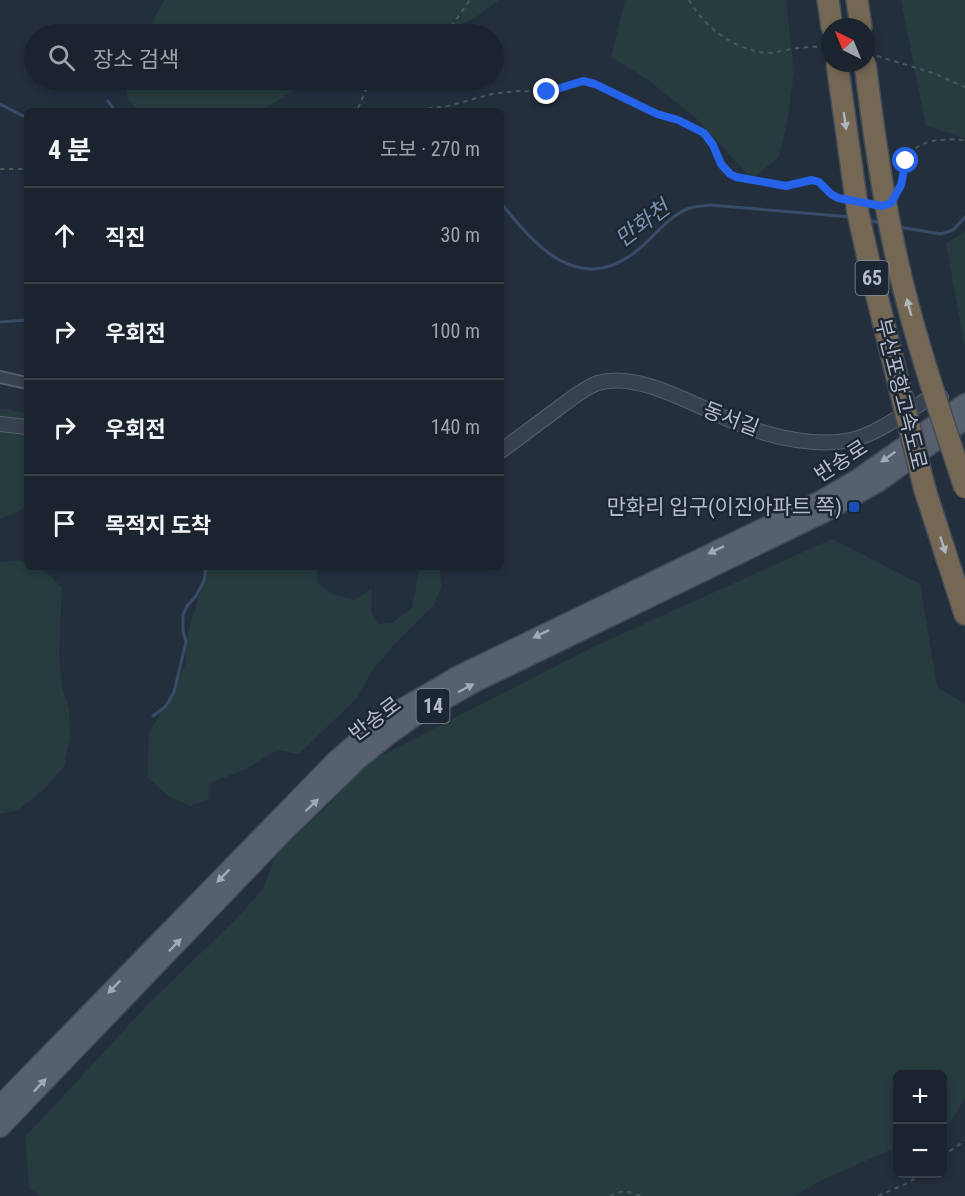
<!DOCTYPE html>
<html lang="ko">
<meta charset="utf-8">
<style>
body{margin:0;font-family:"Roboto Condensed","Noto Sans KR",sans-serif;background:#242b36;color:#f1f3f6}
.controls{position:absolute;right:18px;bottom:18px;display:grid;overflow:hidden;border-radius:9px;box-shadow:0 3px 9px #0003}
.controls button{width:54px;height:54px;display:grid;place-items:center;padding:0;border:0;border-bottom:2px solid #39404a;background:#1b232e;color:#f1f3f6;font:30px sans-serif}
.compass{position:absolute;left:821px;top:18px;width:54px;height:54px;border-radius:50%;background:#1b232e;box-shadow:0 3px 9px #0003;rotate:317deg}
.stop{position:absolute;width:18px;height:18px;margin:-14px;border:4px solid #2563eb;border-radius:50%;background:#fff}
.stop.end{background:#2563eb;border-color:#fff;box-shadow:0 2px 6px #0008}
.list{margin:0;padding:0;list-style:none}
h2{display:flex;justify-content:space-between;align-items:center;height:78px;margin:0;padding:0 24px;font-size:26px}
h2 small{font-size:20px;font-weight:400;color:#a0a4aa}
.list li{display:grid;grid-template-columns:39px 1fr auto;gap:18px;align-items:center;box-sizing:border-box;height:96px;padding:0 24px;border-top:2px solid #39404a}
.list b{display:block;font-size:22px;white-space:nowrap}
.list em{font-size:20px;font-style:normal;color:#a0a4aa}
.icon{flex:none;width:33px;height:33px;fill:none;stroke:currentColor;stroke-width:2;stroke-linecap:round;stroke-linejoin:round}
.map{position:relative;flex:none;width:965px;height:1196px;overflow:hidden}
.search{position:absolute;background:#1b232e;box-shadow:0 3px 9px #0003;left:24px;top:24px;width:480px;height:66px;display:flex;align-items:center;gap:15px;box-sizing:border-box;padding:0 21px;border-radius:33px;color:#a0a4aa;font-size:22px}
.panel{position:absolute;background:#1b232e;box-shadow:0 3px 9px #0003;left:24px;top:108px;width:480px;height:462px;border-radius:9px}
.map>svg:first-child{display:block}
.green{fill:#263c3f}
.lines{fill:none;stroke-linecap:round;stroke-linejoin:round}
.stream{stroke:#394c67;stroke-width:3}
.minor-casing{stroke:#565f6c;stroke-width:14}
.tertiary-casing{stroke:#565f6c;stroke-width:16}
.primary-casing{stroke:#414a57;stroke-width:21}
.motorway-casing{stroke:#434c59;stroke-width:24}
.path{stroke:#44595c;stroke-width:2;stroke-dasharray:4.5 4.5;stroke-linecap:butt}
.minor{stroke:#38414e;stroke-width:10}
.tertiary{stroke:#38414e;stroke-width:14}
.primary{stroke:#56606e;stroke-width:18}
.motorway{stroke:#746855;stroke-width:21}
.motorway-bridge-casing{stroke:#434c59;stroke-width:24;stroke-linecap:butt}
.motorway-bridge{stroke:#746855;stroke-width:21}
.oneway{fill:#aeb4bd}
.oneway2{fill:#a1aab7}
.route{stroke:#2563eb;stroke-width:8}
.transit-dot{fill:#1a4fb4;stroke:#1d2633;stroke-width:2}
.labels{text-anchor:middle;stroke-width:5;stroke-linejoin:round;paint-order:stroke}
.shield{fill:#1d2633;stroke:#878f9c;stroke-width:1.5}
.shield-label{font-size:20px;font-weight:bold;fill:#b4bcc9}
.street-label{font-size:21px;fill:#b4bcc9;stroke:#1d2633}
.poi-label{font-size:21px;fill:#b4bcc9;stroke:#1d2633;text-anchor:end}
.water-label{font-size:22px;font-style:italic;fill:#7c92b1;stroke:#1d2633}
</style>
<div class="map">
<svg width="965" height="1196" viewBox="0 0 965 1196">
<rect width="100%" height="100%" fill="#242f3e"/>
<path class="green" d="M164 0H499L476 17 442 34H146Z
M625 0H786L794 72 788 117 779 157 752 179 697 119 648 80 611 57Z
M901 0H965V138L926 126Z
M125 80H310L261 111H138L128 99Z
M965 231V348L946 244Z
M0 409H7L27 414V502L23 509 0 519Z
M832 539 920 584 937 687 965 704V1099L950 1122 943 1126 942 1074H898L897 1147 820 1181 794 1196H40L29 1188 25 1136 57 1103 148 1004 234 921 263 889 276 854 332 802 363 765 595 646Z
M20 560 27 562V567C46 567 50 576 62 588L59 656 63 691 69 708 70 737 64 767 44 789 18 810 0 814V562Z
M208 567H317L318 584 332 594 354 600 372 589 371 612 378 624 392 623 412 608 420 567H440L441 587 434 605 395 644 373 669 357 698 299 754 277 750 246 769 210 783 208 799 190 806 168 796 147 777 149 733 168 700 185 665 188 632Z"/>
<g class="lines">
<path class="stream" d="M108 101 115 111
M0 104 27 118
M501 203C535 246 578 295 634 253 652 240 666 218 687 209 694 206 703 206 710 205L851 217
M867 220 881 223
M899 227 941 234 953 230 965 217
M0 322 27 320
M153 716 166 706 174 692 186 642 183 631V615L187 606 196 596 204 581 206 567"/>
<g class="minor-casing">
<path id="minor" d="M0 377 27 383"/>
</g>
<g class="tertiary-casing">
<path id="tertiary" d="M0 424 27 427
M501 451C521 436 540 422 560 407 571 399 584 388 598 383 641 370 704 411 744 426 776 438 817 447 851 440 878 434 907 411 931 397L937 395 941 397"/>
</g>
<g class="primary-casing">
<path id="primary" d="M0 1105 335 761 367 733 397 711 459 675 823 499 857 479 965 403
M0 1128 284 832 358 760 385 738 413 718 476 682 824 513 879 482 965 420"/>
</g>
<g class="motorway-casing">
<path id="motorway" d="M828 0 832 27
M857 0 861 27
M925 490 965 614"/>
</g>
<path class="path" d="M689 0C704 27 737 52 769 53 777 53 784 50 792 49 804 47 818 46 830 47
M446 34 470 0
M877 56 933 73 965 87
M358 108 369 83 372 80
M343 111 358 108 364 111
M410 111 448 106 492 94 519 91 547 92 583 81 595 84 657 114 678 120 704 133 713 145 721 164 730 174 736 177 786 186 812 180 820 182 831 194 840 199
M0 169H27
M899 189C904 180 903 170 906 161 914 138 945 139 965 140
M942 1156 965 1141
M610 1196C621 1189 630 1192 641 1196
M878 1196 910 1182 920 1174"/>
<use href="#minor" class="minor"/>
<use href="#tertiary" class="tertiary"/>
<use href="#primary" class="primary"/>
<use href="#motorway" class="motorway"/>
<g class="motorway-bridge-casing">
<path id="motorway-bridge" d="M837 63 858 213 872 276 925 490
M865 63C875 144 887 226 908 305 924 367 945 427 965 488"/>
</g>
<use href="#motorway-bridge" class="motorway-bridge"/>
</g>
<defs><path id="oneway-solid" d="M-6-.8H1V-3.2L6.5 0L1 3.2V.8H-6Z" transform="scale(1.5)"/></defs>
<g class="oneway">
<use href="#oneway-solid" transform="translate(845 121) rotate(82)"/>
<use href="#oneway-solid" transform="translate(909 307) rotate(-105)"/>
<use href="#oneway-solid" transform="translate(943 545) rotate(72)"/>
</g>
<g class="oneway2">
<use href="#oneway-solid" transform="translate(888 457) rotate(145)"/>
<use href="#oneway-solid" transform="translate(716 550) rotate(154)"/>
<use href="#oneway-solid" transform="translate(541 634) rotate(154)"/>
<use href="#oneway-solid" transform="translate(466 688) rotate(-28)"/>
<use href="#oneway-solid" transform="translate(312 805) rotate(-44)"/>
<use href="#oneway-solid" transform="translate(223 876) rotate(135)"/>
<use href="#oneway-solid" transform="translate(175 945) rotate(-46)"/>
<use href="#oneway-solid" transform="translate(114 987) rotate(134)"/>
<use href="#oneway-solid" transform="translate(40 1085) rotate(-47)"/>
</g>
<g class="lines">
<path class="route" d="M547 92 583 81 595 84 657 114 678 120 704 133 713 145 721 164 730 174 736 177 786 186 812 180 819 182 831 194 838 198 882 206 891 203 901 185 906 161"/>
</g>
<rect class="transit-dot" x="848" y="501" width="12" height="12" rx="3"/>
<g class="labels">
<g class="shield">
<rect x="855.5" y="261" width="33" height="34" rx="4.5"/>
<rect x="416.5" y="689" width="33" height="34" rx="4.5"/>
</g>
<g class="shield-label">
<text x="872" y="285">65</text>
<text x="433" y="713">14</text>
</g>
<g class="street-label">
<text transform="translate(901 394) rotate(76)" y="7">부산포항고속도로</text>
<text transform="translate(731 419) rotate(21)" y="7">동서길</text>
<text transform="translate(841 461) rotate(-33)" y="7">반송로</text>
<text transform="translate(375 719) rotate(-37)" y="7">반송로</text>
</g>
<g class="poi-label">
<text x="842" y="514">만화리 입구(이진아파트 쪽)</text>
</g>
<g class="water-label">
<text transform="translate(642 223) rotate(-37)" y="8">만화천</text>
</g>
</g>
</svg>
<div class="controls">
<button>+</button>
<button>−</button>
</div>
<svg class="compass" viewBox="-18 -18 36 36"><path d="M0-13l5 13h-10z" fill="#e53935"/><path d="M0 13l5-13h-10z" fill="#a0a4aa"/></svg>
<div class="stop" style="left:906px;top:161px"></div>
<div class="stop end" style="left:547px;top:92px"></div>
<div class="search"><svg class="icon" aria-label="search" viewBox="0 0 24 24"><circle cx="10" cy="10" r="6"/><path d="M15 15l6 6"/></svg>장소 검색</div>
<section class="panel">
<h2>4 분<small>도보 · 270 m</small></h2>
<ul class="list">
<li><svg class="icon" aria-label="ahead" viewBox="0 0 24 24"><path d="M12 20V5M6 11l6-6 6 6"/></svg><div><b>직진</b></div><em>30 m</em></li>
<li><svg class="icon" aria-label="right" viewBox="0 0 24 24"><path d="M7 20v-9h11M14 6l5 5-5 5"/></svg><div><b>우회전</b></div><em>100 m</em></li>
<li><svg class="icon" aria-label="right" viewBox="0 0 24 24"><path d="M7 20v-9h11M14 6l5 5-5 5"/></svg><div><b>우회전</b></div><em>140 m</em></li>
<li><svg class="icon" aria-label="arrive" viewBox="0 0 24 24"><path d="M6 21V4h12l-3 4 3 4H6"/></svg><div><b>목적지 도착</b></div></li>
</ul>
</section>
</div>
